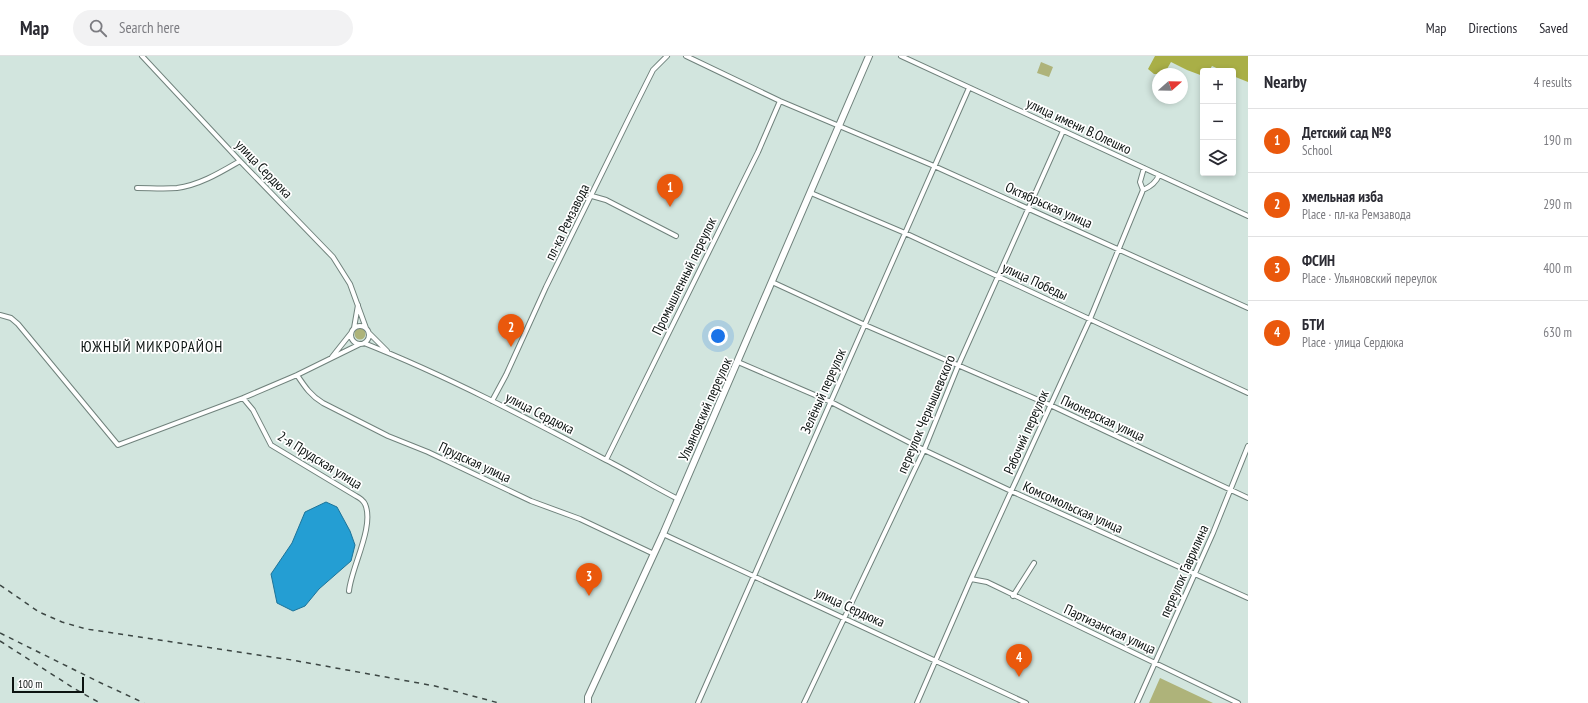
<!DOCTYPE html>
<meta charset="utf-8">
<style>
body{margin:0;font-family:"PT Sans Narrow",sans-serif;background:#f2f2f3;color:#2b2b33}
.controls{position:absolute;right:12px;top:12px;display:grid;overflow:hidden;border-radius:4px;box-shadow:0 2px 6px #0003}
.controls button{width:36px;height:36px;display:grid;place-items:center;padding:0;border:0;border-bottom:1px solid #e1e1e2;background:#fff;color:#2b2b33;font:20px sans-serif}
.compass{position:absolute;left:1152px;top:12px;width:36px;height:36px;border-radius:50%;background:#fff;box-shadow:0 2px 6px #0003;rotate:70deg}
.scale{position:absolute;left:12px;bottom:10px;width:72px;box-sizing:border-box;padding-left:4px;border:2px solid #0c1311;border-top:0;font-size:11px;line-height:14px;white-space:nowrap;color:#0c1311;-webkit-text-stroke:3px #fff;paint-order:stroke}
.you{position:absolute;left:718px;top:280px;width:14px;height:14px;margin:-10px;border:3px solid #fff;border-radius:50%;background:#1a73e8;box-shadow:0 0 0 6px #1a73e833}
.badge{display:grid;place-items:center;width:26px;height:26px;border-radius:50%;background:#ea580c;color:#fff;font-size:13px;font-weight:700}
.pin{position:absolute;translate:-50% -33px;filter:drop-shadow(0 1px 2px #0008)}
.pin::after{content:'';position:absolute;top:21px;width:14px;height:12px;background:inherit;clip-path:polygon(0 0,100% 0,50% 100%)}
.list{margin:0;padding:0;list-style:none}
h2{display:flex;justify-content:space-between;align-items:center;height:52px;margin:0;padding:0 16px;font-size:17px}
h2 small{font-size:13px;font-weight:400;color:#7c7c81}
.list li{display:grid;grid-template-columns:26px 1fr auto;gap:12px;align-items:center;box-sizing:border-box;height:64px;padding:0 16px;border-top:1px solid #e1e1e2}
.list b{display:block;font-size:15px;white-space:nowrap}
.list p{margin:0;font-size:13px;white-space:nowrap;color:#7c7c81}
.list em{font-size:13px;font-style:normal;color:#7c7c81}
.icon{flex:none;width:22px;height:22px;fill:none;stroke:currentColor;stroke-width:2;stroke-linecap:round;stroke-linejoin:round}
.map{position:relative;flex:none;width:1248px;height:647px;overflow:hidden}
header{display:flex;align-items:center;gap:24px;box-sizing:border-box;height:56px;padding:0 20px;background:#fff;border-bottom:1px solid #e1e1e2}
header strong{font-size:19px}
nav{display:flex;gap:22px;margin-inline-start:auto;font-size:14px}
.search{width:280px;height:36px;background:#f2f2f3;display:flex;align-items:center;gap:10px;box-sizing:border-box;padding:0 14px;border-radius:22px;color:#7c7c81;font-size:15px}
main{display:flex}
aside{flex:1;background:#fff}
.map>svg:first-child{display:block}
.green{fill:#aeb37a}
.forest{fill:#a9af47}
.water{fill:#249ed3;stroke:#1d7499}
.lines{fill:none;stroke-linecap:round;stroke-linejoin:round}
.minor-casing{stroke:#70827c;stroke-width:6}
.secondary-casing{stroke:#70827c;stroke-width:8}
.minor{stroke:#fff;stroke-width:4}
.secondary{stroke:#fff;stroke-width:6}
.rail{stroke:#3d4744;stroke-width:1.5;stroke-dasharray:5 5;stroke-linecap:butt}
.labels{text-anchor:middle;stroke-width:3.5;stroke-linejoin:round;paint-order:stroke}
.street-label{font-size:14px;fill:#0c1311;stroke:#fff}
.neighbourhood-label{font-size:15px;letter-spacing:1px;fill:#0c1311;stroke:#fff}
</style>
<header>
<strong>Map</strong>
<div class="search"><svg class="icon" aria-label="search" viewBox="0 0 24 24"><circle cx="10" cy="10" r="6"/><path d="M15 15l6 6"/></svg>Search here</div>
<nav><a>Map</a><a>Directions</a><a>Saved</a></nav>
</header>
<main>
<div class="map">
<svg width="1248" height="647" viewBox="0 0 1248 647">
<rect width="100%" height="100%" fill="#d2e5de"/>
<path class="green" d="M1041 6 1053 11 1049 21 1037 17Z
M354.5 278a5.5 5.5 0 1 1 11 0a5.5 5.5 0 1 1-11 0Z
M1160 622 1213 647H1149Z"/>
<path class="forest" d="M1155 0H1248V26L1233 20V15H1223L1212 10 1209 15H1203V20L1187 14 1171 6 1167 13 1161 18H1154L1148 13Z"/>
<path class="water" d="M326 446 337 451 350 475 355 489 351 505 319 533 305 550 293 555 277 547 271 518 292 487 305 456Z"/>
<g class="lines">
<g class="minor-casing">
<path id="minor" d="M142 0 240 105 333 201 350 228 366 272
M686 0 780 45 934 110 1248 252
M901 0 1248 160
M137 132C150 132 164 133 177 132 200 129 221 116 240 105
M1143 134 1140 126 1144 112
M811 137 905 177 1248 337
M592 140 606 144 676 180
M772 226 865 269 1050 349 1248 442
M0 259 11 262 18 268 118 389 243 342 297 319 360 288
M351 279a9 9 0 1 1 18 0a9 9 0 1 1-18 0Z
M354 272 358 249
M369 277 387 295
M364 287C447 320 527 362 606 404 630 416 654 431 678 443
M332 301 351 277
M738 306 831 346 924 394 1011 435 1248 542
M297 319C305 331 311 340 323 347L388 380 428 396 531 445 580 463 654 498
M243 342 253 354 271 389 356 440C360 442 363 444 365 448 375 470 351 512 349 535
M492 345 506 319 546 231 634 52 653 14 667 0
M606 404 758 96 780 45
M663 478 1026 647
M971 523 987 526 1238 647
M1013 540 1034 507
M698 647 969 32
M804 647 924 394 958 310 1063 75
M917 647 971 523 1090 263 1143 134C1150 131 1156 127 1159 119
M1137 647 1213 477 1248 390"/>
</g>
<g class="secondary-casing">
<path id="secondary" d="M588 647V641L663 478 869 0"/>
</g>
<use href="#minor" class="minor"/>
<use href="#secondary" class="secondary"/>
<path class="rail" d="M0 529 39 556 62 566 86 573 292 604 435 630 499 647
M0 577 101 627 144 647
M0 585 75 633 100 647"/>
</g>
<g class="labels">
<g class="street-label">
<text transform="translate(1079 70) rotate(25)" y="5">улица имени В.Олешко</text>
<text transform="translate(264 113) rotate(46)" y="5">улица Сердюка</text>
<text transform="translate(1049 149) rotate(24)" y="5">Октябрьская улица</text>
<text transform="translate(567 166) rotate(-64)" y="5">пл-ка Ремзавода</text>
<text transform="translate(684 220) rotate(-64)" y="5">Промышленный переулок</text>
<text transform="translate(1035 225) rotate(25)" y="5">улица Победы</text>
<text transform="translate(823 335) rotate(-66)" y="5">Зелёный переулок</text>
<text transform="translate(705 353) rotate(-66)" y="5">Ульяновский переулок</text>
<text transform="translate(540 357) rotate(27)" y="5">улица Сердюка</text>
<text transform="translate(926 358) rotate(-67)" y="5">переулок Чернышевского</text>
<text transform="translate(1103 362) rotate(25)" y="5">Пионерская улица</text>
<text transform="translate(1026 376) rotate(-66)" y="5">Рабочий переулок</text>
<text transform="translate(320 404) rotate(32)" y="5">2-я Прудская улица</text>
<text transform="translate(475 406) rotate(25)" y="5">Прудская улица</text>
<text transform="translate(1073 451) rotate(24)" y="5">Комсомольская улица</text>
<text transform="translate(1184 515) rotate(-66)" y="5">переулок Гаврилина</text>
<text transform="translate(850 551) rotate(25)" y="5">улица Сердюка</text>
<text transform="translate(1110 573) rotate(25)" y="5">Партизанская улица</text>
</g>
<g class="neighbourhood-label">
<text x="152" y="296">ЮЖНЫЙ МИКРОРАЙОН</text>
</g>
</g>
</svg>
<div class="controls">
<button>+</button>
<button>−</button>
<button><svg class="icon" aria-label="layers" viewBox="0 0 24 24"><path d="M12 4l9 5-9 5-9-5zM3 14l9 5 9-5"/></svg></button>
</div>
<svg class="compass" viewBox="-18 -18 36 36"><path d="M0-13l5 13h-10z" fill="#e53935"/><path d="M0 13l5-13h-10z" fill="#7c7c81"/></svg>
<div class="scale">100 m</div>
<div class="you"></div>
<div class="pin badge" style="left:670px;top:151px">1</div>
<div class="pin badge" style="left:511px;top:291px">2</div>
<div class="pin badge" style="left:589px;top:540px">3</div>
<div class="pin badge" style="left:1019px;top:621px">4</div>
</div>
<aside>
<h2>Nearby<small>4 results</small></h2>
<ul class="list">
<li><span class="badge">1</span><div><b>Детский сад №8</b><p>School</p></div><em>190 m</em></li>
<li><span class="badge">2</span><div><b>хмельная изба</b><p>Place · пл-ка Ремзавода</p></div><em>290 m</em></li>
<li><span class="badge">3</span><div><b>ФСИН</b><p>Place · Ульяновский переулок</p></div><em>400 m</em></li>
<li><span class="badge">4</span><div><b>БТИ</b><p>Place · улица Сердюка</p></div><em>630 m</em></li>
</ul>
</aside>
</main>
